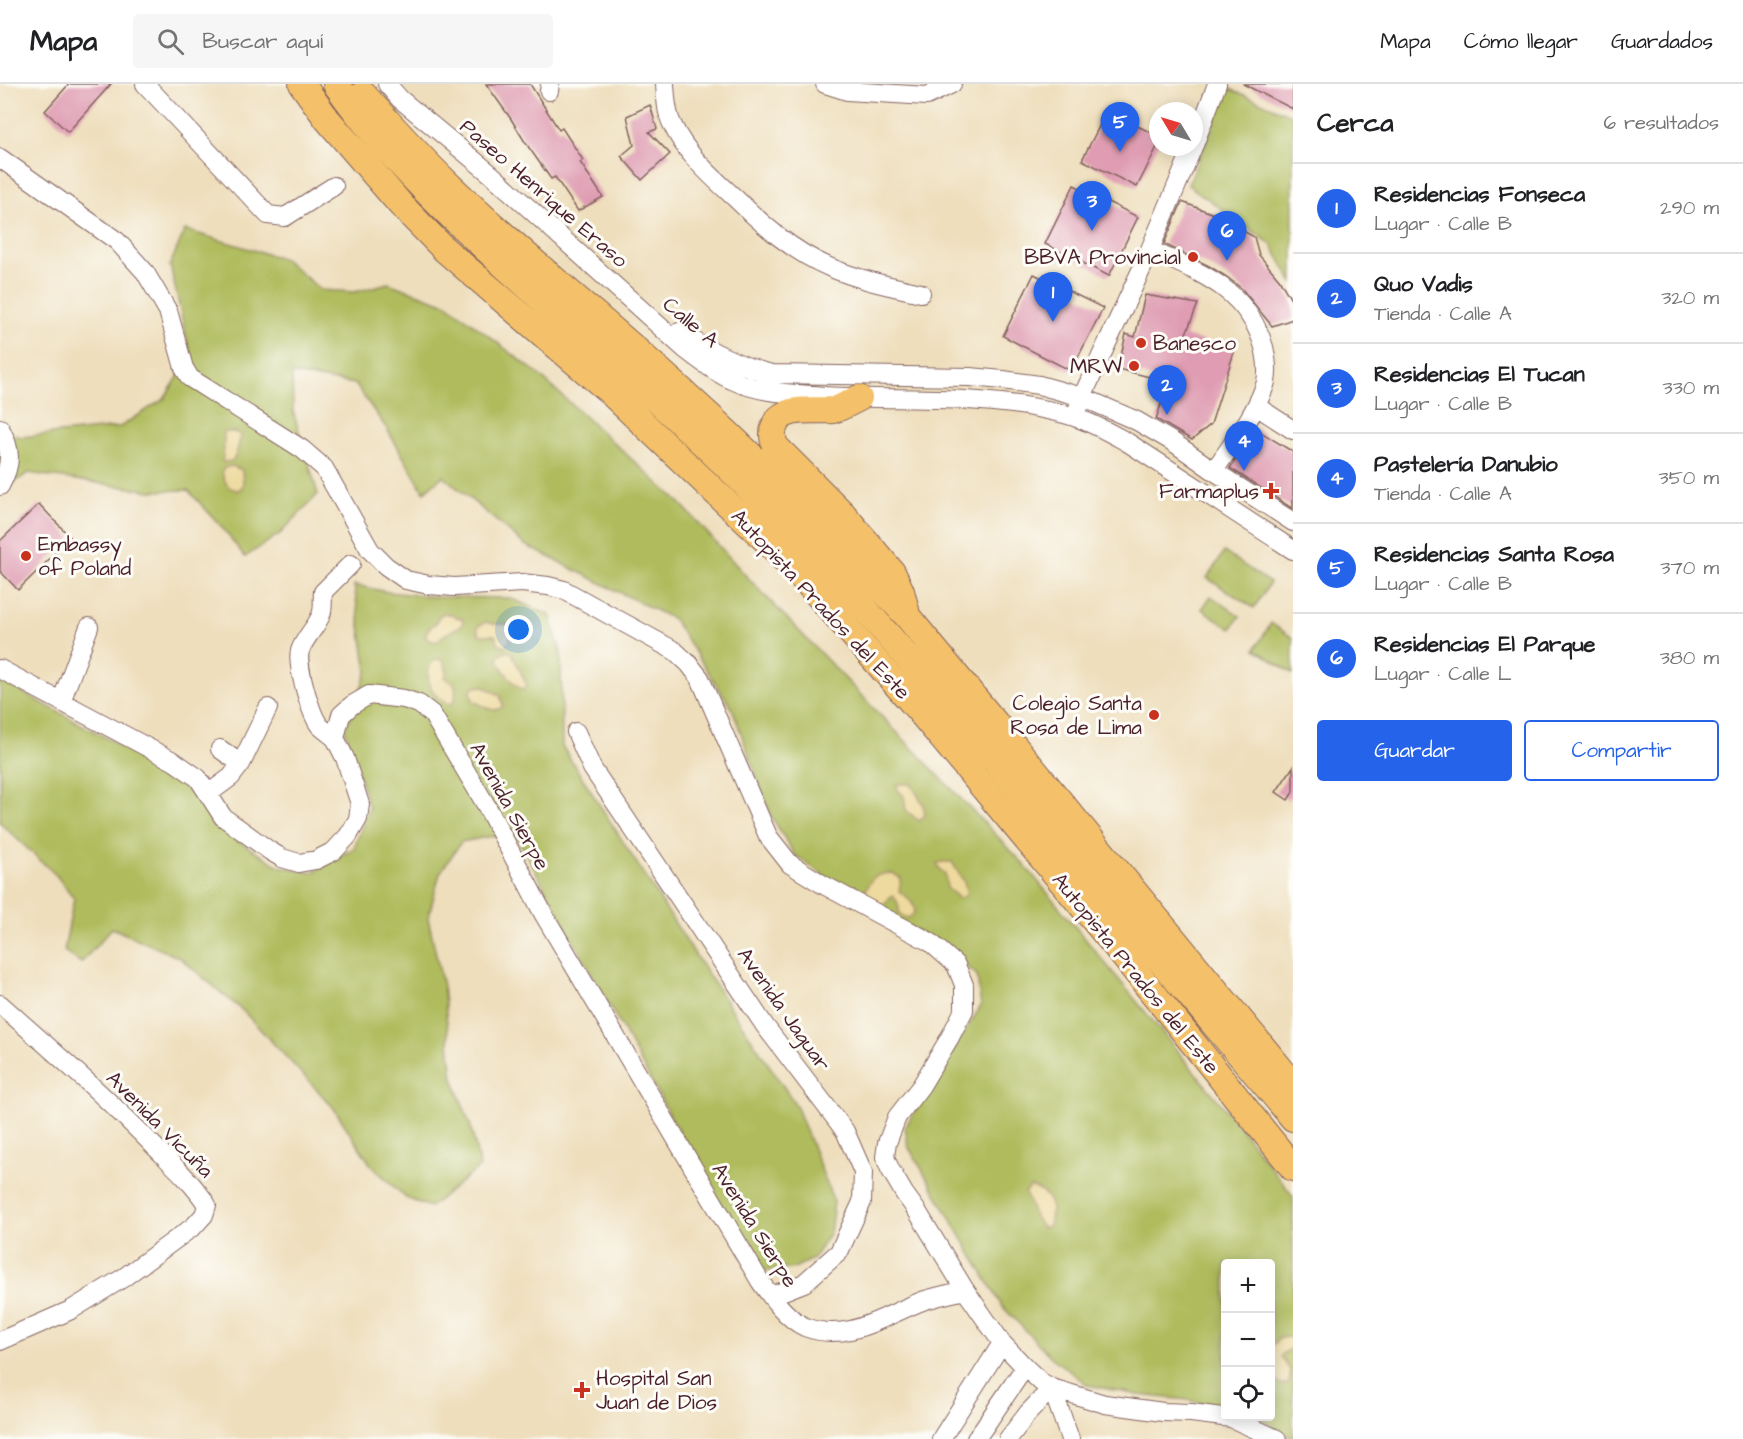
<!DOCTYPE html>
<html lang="es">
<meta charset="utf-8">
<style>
body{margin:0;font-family:"Architects Daughter",sans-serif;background:#f6f6f6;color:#202124}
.controls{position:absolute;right:18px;bottom:18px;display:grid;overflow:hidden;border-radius:6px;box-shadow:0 3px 15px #0003}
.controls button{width:54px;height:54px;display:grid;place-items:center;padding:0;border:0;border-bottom:2px solid #e0e0e0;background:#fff;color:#202124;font:30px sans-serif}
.compass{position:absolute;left:1149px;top:18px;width:54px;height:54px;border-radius:50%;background:#fff;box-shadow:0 3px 15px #0003;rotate:308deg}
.you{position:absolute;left:519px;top:546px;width:21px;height:21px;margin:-15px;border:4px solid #fff;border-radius:50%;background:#1a73e8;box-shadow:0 0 0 9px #1a73e833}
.badge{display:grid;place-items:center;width:39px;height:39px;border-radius:50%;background:#2563eb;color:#fff;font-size:20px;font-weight:700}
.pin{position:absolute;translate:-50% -50px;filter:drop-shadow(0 2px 3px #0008)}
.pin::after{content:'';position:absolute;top:32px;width:21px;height:18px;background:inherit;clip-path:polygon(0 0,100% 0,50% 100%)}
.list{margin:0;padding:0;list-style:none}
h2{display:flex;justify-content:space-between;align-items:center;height:78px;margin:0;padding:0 24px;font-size:26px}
h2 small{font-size:20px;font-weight:400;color:#757577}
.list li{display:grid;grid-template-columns:39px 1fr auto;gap:18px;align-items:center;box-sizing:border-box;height:90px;padding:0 24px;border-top:2px solid #e0e0e0}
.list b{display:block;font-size:22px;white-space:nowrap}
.list p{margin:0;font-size:20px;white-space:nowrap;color:#757577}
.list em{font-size:20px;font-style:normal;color:#757577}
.actions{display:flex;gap:12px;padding:18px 24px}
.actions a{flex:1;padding:14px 0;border:2px solid #2563eb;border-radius:6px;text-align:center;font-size:21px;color:#2563eb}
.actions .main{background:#2563eb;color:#fff}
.icon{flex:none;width:33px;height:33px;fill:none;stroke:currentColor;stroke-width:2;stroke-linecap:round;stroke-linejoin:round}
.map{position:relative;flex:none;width:1293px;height:1355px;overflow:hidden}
header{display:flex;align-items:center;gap:36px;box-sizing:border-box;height:84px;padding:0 30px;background:#fff;border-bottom:2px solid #e0e0e0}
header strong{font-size:28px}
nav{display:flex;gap:33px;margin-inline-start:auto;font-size:21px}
.search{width:420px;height:54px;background:#f6f6f6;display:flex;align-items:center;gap:15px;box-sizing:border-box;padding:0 21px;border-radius:6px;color:#757577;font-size:22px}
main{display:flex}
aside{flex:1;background:#fff}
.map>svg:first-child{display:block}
.green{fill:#afbb5c;stroke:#7c6d44;stroke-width:1.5}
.sand{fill:#eeda9e;stroke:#9c7c64;stroke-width:1.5}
.building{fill:#df9cb2}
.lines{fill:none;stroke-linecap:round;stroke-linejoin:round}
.minor-casing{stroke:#83625e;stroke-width:20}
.highway-casing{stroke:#83625e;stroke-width:28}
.minor{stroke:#fff;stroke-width:18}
.highway{stroke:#f4c16a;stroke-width:26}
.poi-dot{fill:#c8321e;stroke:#fdfcf7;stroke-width:2}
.labels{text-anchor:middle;stroke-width:6;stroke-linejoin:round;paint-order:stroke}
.street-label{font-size:21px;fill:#4a1f2b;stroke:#fdfcf7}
.poi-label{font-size:21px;fill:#4a1f2b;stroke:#fdfcf7;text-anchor:end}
</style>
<header>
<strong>Mapa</strong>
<div class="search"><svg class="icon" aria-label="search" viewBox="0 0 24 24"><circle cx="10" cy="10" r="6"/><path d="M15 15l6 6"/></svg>Buscar aquí</div>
<nav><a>Mapa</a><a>Cómo llegar</a><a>Guardados</a></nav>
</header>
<main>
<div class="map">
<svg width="1293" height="1355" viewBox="0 0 1293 1355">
<rect width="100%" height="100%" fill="#fdfcf7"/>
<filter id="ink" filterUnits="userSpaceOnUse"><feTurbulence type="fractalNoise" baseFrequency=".0167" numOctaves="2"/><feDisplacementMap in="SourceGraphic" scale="12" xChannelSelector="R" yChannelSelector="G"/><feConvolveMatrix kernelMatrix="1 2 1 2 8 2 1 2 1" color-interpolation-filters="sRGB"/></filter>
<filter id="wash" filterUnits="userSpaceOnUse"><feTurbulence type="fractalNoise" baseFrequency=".008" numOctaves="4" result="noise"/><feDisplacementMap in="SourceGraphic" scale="24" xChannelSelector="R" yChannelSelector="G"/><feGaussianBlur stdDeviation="1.35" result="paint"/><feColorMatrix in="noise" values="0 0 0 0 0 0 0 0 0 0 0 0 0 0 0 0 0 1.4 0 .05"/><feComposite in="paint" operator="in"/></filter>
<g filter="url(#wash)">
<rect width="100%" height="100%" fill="#eedebc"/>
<path class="green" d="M1228 4 1293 32V199L1271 160 1188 101Z
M185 146 284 175 321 206 355 208 388 199 447 220 537 289 681 420 748 494 1022 778 1231 1032 1293 1112V1354L1256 1333 1270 1332V1180H1226L1225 1325 1188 1316 1139 1311 1088 1301 1051 1273 1002 1222 908 1062 905 1043 981 922 977 891 932 855 857 815 794 770 770 730 732 624 673 535 525 461 443 392 424 408 387 345 355 300 292 290 293 327 318 410 281 449 245 473 221 442 188 406 151 407 29 389 0 406V346L21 353 120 343 164 315 191 273 170 181Z
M1224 468 1270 499 1254 524 1207 494Z
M354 501 388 508 436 513 510 514 550 531 561 569 562 662 701 880 796 1021 834 1118 830 1149 813 1175 794 1184 756 1188 514 748 461 758 440 789 428 834 443 902 453 994 471 1043 480 1083 430 1123 406 1114 371 1081 333 1023 244 928 180 874 112 844 81 879 64 867 74 814 56 791 0 739V596L189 699 216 743 279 782 312 789 354 764 369 724 345 646 367 588Z
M1211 512 1240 532 1231 545 1202 525Z
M1271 539 1293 554V590L1255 565Z"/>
<path class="sand" d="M224 348H234L241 351 236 371 232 377 222 378 224 365Z
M232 382 242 386 243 401 239 406C226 405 226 399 222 389L224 384Z
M444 529 463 535 462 541 444 551 436 558 429 556 425 552 429 544 436 539 439 532Z
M486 538C493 542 502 539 510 541V557L504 562 498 559 495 551H481L478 549V542Z
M505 568H511L527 601 523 606C510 598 503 587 497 574Z
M436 575 443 576 447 588 445 593 448 596 454 599C456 607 457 613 452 620 432 618 419 588 436 575Z
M482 602 500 611 503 622C494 631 483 621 473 617L471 608 472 604Z
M901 700H911L923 720 925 731 919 737 906 726 904 712 899 707 896 701Z
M943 778H952L964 798 967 809 960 815 947 804 945 790 940 785 937 779Z
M891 789 901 794 899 807 909 815 915 824 914 829 909 834C896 831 901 830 898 820 897 817 895 815 894 812L890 813 885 820 875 822 865 808C872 792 874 791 891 789Z
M1031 1103C1052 1109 1053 1122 1049 1142L1042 1144 1035 1133 1025 1109Z
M1288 1253 1293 1254V1264L1283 1269 1281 1273C1288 1283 1293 1287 1288 1300H1281L1271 1295V1262L1280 1254Z"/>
<g id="blocks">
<path class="building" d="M69 0H111L68 48 45 27Z
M486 0H530L559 46 562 44 583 76 580 78 603 113 578 127 555 93 551 95 525 58 511 35Z
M1243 0H1293V25Z
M650 21 657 45 649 48 670 70 642 96 621 72 634 61 627 32Z
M1107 27 1158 52V61L1137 103 1082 76Z
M1074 101 1138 133 1109 192 1045 160Z
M1182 118 1214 130 1254 153 1259 171 1279 195 1293 219V235L1272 242 1242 205 1227 193 1209 182 1164 160Z
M1034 190 1103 224 1071 287 1003 252Z
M1145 211 1198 220 1185 252 1235 265 1211 340 1192 356 1156 335 1169 298 1118 285 1126 250 1135 253Z
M1256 345 1293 368V425L1230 384Z
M39 420 71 454 18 506 0 487V457Z
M1293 683V708L1288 716 1276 708Z"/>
</g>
</g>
<g filter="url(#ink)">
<use href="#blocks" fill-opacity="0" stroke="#83625e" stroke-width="1.5"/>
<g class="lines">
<g class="minor-casing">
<path id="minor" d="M145 0 268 131 285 133 334 102
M387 0 400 15 492 91 686 266C701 277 715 289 732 296 762 310 793 309 825 312 902 317 980 310 1056 328 1081 333 1105 346 1127 358L1293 466
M665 0C666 13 666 28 672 40 686 70 710 91 734 113 763 141 792 167 829 183 859 196 890 202 921 209
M825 0 847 7 927 12 952 0
M549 7 550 0
M1194 61 1217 0
M0 74 117 157 145 188 168 227 184 284 190 294 302 365 324 384 370 466 386 482 406 496 429 501 454 503 522 499 548 502 564 506 675 567 689 580 700 594 768 752 790 780 822 800 930 858 956 881 964 901V926L949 955 921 1002 897 1033 887 1059 885 1073 890 1085 904 1109 917 1127 965 1206 1002 1259 1025 1283 1041 1298 1052 1304 1105 1320 1163 1328 1191 1329 1231 1334 1277 1355
M1150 166C1201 189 1247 205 1264 263 1267 276 1269 292 1264 304 1253 334 1231 361 1214 387
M679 248C709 266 738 282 772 290L970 293 1003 296 1039 301 1082 313 1137 337 1173 358 1214 387 1293 438
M1256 322 1293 346
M1078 324 1082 313 1143 182 1193 63
M0 344C12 366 12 380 0 402
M0 585 175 678 198 694 223 733 270 767 282 774 299 779 316 776 334 767 348 752 358 735 360 720 345 674 335 654 341 631 352 621 369 611 404 615 419 620 432 630 486 721 544 831 760 1197C771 1213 787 1235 805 1243 849 1260 886 1230 925 1216 938 1212 952 1209 965 1206
M61 618 89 543
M576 648 592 684 765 942 845 1047 863 1088 862 1118 839 1168 804 1199 771 1212
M335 654C330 650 324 646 320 642 311 632 296 580 300 567 304 554 316 544 321 531 324 524 322 516 323 508L351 480
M220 665 241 680
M208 710 231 693 241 680 268 624
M0 920C53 967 106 1013 155 1063 173 1081 193 1099 207 1121L204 1131 194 1142 123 1194 71 1226 0 1257
M941 1355 1002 1259
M976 1355 1025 1283
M1008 1355 1028 1329 1052 1304 1070 1355"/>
</g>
<g class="highway-casing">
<path id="highway" d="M302 0 327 35 401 121 445 166 610 308 769 459 811 503 916 623 1113 859 1293 1084
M336 0C408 103 506 183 600 266 664 321 727 381 786 441 822 476 854 513 887 550 956 629 1022 709 1088 789 1155 872 1225 952 1293 1034
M363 10C390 40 418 71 447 99 526 175 612 242 692 316 767 384 838 458 907 532L1293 1000
M859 314C851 318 841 324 833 326 815 328 780 320 774 344 772 350 773 356 775 362L844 431 892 488 901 507 906 526"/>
</g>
<use href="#minor" class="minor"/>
<use href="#highway" class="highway"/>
</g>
</g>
<g class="poi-dot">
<circle cx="1193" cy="173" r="6"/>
<circle cx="1141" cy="259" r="6"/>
<circle cx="1134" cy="282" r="6"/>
<path d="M1268 398h6v6h6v6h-6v6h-6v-6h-6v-6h6z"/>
<circle cx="26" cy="472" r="6"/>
<circle cx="1154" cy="631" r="6"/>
<path d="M579 1297h6v6h6v6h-6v6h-6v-6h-6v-6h6z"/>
</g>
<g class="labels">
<g class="street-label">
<text transform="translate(544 109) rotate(41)" y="7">Paseo Henrique Eraso</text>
<text transform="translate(691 238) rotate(40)" y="7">Calle A</text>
<text transform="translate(821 520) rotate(47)" y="7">Autopista Prados del Este</text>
<text transform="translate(510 722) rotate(61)" y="7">Avenida Sierpe</text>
<text transform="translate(1136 889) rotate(51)" y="7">Autopista Prados del Este</text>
<text transform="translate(784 925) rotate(55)" y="7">Avenida Jaguar</text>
<text transform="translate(160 1040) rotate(45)" y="7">Avenida Vicuña</text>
<text transform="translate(755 1141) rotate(58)" y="7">Avenida Sierpe</text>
</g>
<g class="poi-label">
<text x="1181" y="180">BBVA Provincial</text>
<text x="1153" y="266" text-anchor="start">Banesco</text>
<text x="1122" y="289">MRW</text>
<text x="1259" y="414">Farmaplus</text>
<text x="38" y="467" text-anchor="start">Embassy<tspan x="38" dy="24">of Poland</tspan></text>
<text x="1142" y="626">Colegio Santa<tspan x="1142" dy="24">Rosa de Lima</tspan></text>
<text x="596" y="1301" text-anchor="start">Hospital San<tspan x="596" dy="24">Juan de Dios</tspan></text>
</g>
</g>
</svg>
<div class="controls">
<button>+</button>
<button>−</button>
<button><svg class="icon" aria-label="locate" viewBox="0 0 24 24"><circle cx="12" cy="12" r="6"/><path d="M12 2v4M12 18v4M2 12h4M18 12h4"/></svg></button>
</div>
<svg class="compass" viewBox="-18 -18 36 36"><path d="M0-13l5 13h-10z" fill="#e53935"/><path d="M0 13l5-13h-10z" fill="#757577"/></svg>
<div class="you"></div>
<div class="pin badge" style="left:1053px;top:238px">1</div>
<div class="pin badge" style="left:1167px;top:331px">2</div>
<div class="pin badge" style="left:1092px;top:147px">3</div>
<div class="pin badge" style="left:1244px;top:387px">4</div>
<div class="pin badge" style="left:1120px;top:68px">5</div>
<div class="pin badge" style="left:1227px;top:177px">6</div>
</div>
<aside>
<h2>Cerca<small>6 resultados</small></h2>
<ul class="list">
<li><span class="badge">1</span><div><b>Residencias Fonseca</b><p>Lugar · Calle B</p></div><em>290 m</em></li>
<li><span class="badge">2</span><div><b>Quo Vadis</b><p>Tienda · Calle A</p></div><em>320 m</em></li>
<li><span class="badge">3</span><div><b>Residencias El Tucan</b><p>Lugar · Calle B</p></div><em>330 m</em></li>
<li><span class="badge">4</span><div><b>Pastelería Danubio</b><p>Tienda · Calle A</p></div><em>350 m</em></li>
<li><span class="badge">5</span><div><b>Residencias Santa Rosa</b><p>Lugar · Calle B</p></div><em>370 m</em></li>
<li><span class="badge">6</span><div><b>Residencias El Parque</b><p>Lugar · Calle L</p></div><em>380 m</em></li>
</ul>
<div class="actions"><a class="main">Guardar</a><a>Compartir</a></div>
</aside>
</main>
